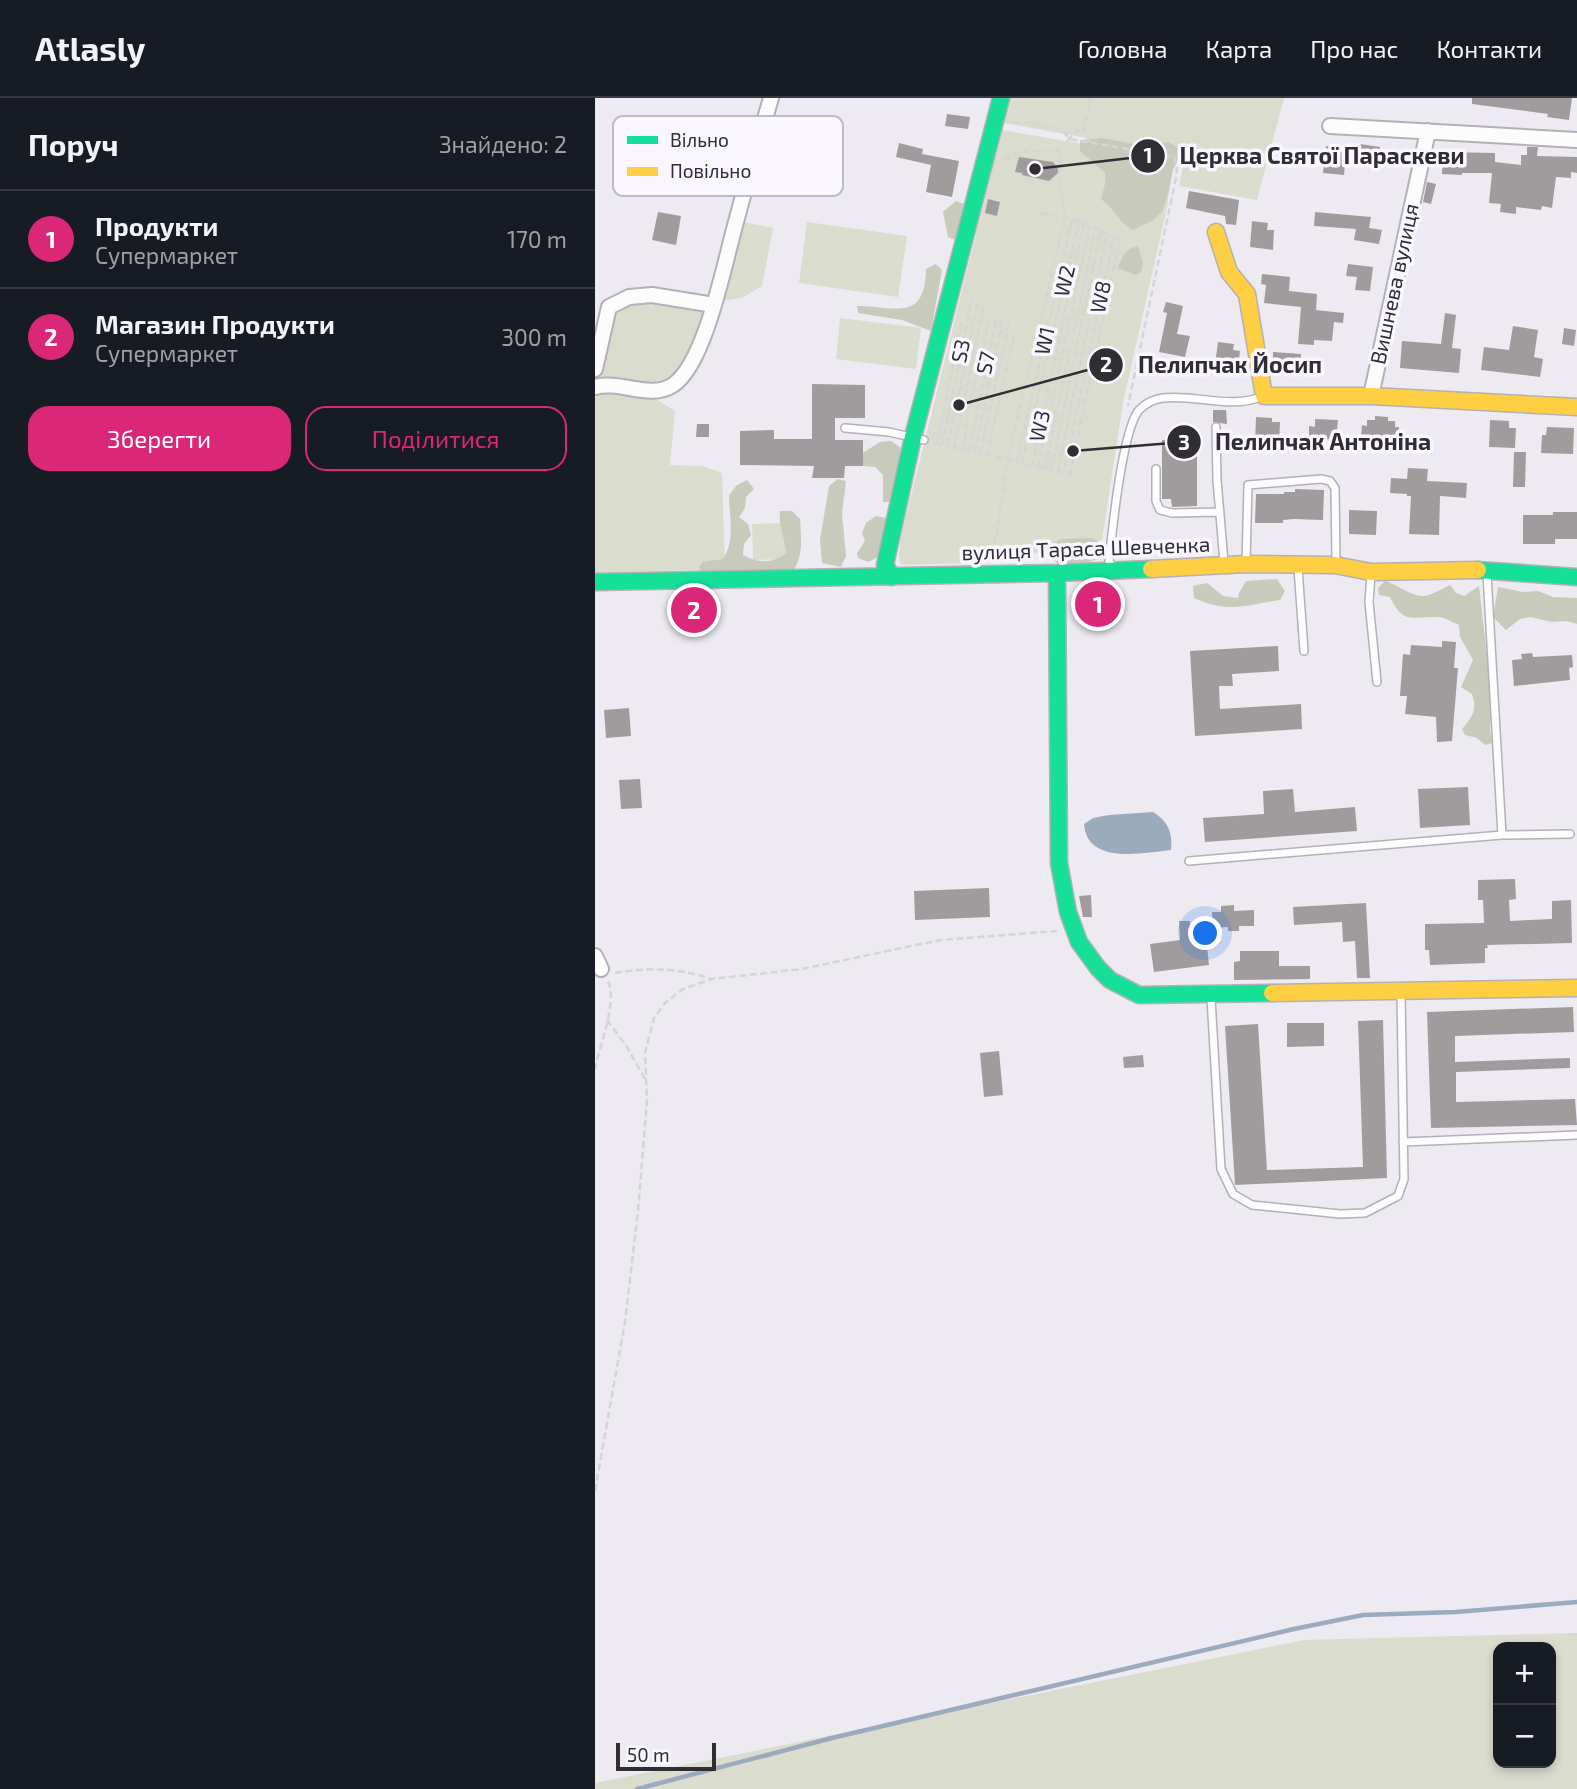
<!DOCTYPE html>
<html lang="uk">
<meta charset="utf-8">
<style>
body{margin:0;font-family:"Exo 2",sans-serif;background:#20242c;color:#f1f3f6}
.controls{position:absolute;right:21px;bottom:21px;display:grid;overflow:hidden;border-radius:14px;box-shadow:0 4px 10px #0003}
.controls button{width:63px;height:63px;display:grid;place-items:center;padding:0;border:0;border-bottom:2px solid #363941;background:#171b24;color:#f1f3f6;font:35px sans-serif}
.scale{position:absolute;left:21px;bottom:18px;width:100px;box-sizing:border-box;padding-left:7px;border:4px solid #302e33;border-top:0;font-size:19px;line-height:24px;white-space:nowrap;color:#302e33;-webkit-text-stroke:5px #f9f6ff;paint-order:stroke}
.you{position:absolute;left:611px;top:836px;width:24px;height:24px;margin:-18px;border:5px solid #fff;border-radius:50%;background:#1a73e8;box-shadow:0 0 0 10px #1a73e833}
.badge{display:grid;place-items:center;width:46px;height:46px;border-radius:50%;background:#db2777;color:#fff;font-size:23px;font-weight:700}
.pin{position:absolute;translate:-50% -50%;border:4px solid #fff;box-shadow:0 2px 7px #0006}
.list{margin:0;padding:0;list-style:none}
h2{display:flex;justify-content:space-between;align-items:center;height:91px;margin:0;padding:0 28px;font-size:30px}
h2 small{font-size:23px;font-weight:400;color:#9ea1a6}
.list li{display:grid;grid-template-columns:46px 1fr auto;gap:21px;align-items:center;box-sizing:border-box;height:98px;padding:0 28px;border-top:2px solid #363941}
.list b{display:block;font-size:26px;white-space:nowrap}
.list p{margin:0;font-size:23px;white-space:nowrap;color:#9ea1a6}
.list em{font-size:23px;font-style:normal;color:#9ea1a6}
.actions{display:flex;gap:14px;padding:21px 28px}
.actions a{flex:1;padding:16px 0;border:2px solid #db2777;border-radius:21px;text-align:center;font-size:24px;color:#db2777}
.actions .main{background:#db2777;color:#fff}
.map{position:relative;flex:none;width:982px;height:1691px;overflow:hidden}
header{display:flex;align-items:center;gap:42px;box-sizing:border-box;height:98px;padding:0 35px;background:#171b24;border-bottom:2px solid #363941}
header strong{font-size:33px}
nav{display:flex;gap:38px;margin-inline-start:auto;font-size:24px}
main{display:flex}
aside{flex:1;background:#171b24}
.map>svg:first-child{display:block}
.green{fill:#dadcce;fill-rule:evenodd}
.forest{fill:#c8cabc}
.water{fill:#9caabe}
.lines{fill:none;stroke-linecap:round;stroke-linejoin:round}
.stream{stroke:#9caabe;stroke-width:4.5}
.building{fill:#a09c9e}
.lane-casing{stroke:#b3b0b7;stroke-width:10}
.street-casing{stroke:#b3b0b7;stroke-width:18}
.fast-casing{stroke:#b3b0b7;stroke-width:19}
.slow-casing{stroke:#b3b0b7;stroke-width:19}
.path{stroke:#d5d4d7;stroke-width:2.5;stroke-dasharray:7 3.5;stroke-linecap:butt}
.lane{stroke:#fcfcfd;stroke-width:7}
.street{stroke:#fcfcfd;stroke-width:14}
.fast{stroke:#16e098;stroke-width:16}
.slow{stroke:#ffcf43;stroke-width:16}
.labels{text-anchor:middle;stroke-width:7;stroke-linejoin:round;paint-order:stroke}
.street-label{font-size:21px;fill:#302e33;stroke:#f9f6ff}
.key{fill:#f9f6ff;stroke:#bdbac2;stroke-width:2}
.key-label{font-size:19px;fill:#302e33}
.leader{fill:none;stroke:#302e33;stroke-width:2.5}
.callout-dot{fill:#302e33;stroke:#f9f6ff;stroke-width:2.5}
.mark-label{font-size:21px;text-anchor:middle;font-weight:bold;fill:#fff}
.callout-label{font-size:23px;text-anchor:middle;font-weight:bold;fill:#302e33;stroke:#f9f6ff;stroke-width:7;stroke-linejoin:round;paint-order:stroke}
</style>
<header>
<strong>Atlasly</strong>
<nav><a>Головна</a><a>Карта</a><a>Про нас</a><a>Контакти</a></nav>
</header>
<main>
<aside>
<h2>Поруч<small>Знайдено: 2</small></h2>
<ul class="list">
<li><span class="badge">1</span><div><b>Продукти</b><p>Супермаркет</p></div><em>170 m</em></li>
<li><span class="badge">2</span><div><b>Магазин Продукти</b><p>Супермаркет</p></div><em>300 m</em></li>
</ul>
<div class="actions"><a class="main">Зберегти</a><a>Поділитися</a></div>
</aside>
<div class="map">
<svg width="982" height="1691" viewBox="0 0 982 1691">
<rect width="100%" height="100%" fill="#eeeaf2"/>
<path class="green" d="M415 0H689L662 102 584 88 590 58 409 25Z
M407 32 577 61 572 110 528 305 507 442 417 460 413 464 306 467 304 459 306 438Z
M148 124 178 130 167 188 147 200 126 203Z
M212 124 312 138 303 199 204 185Z
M39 203 111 209C106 234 91 284 62 288 49 290 16 283 2 281L4 263 20 204Z
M245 220 326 230 321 271 241 261Z
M28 292 56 298 80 313 75 367 108 368 127 375 130 471 0 475V295Z
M194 425V461L158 462 157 426Z
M982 1535V1691H0V1685L709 1542ZM903 1549H956V1665H903Z"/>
<path class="forest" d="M507 40 551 48 574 44 583 50 584 61 578 71 574 93 567 114 558 122 538 132C524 125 519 110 506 101L510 86V75L485 53V42Z
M361 103 369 106 361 142 353 139 348 114Z
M543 148 548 165 546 174 541 177 523 170C528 158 530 151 543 148Z
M341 166 347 172 336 233 307 222 263 215 262 208C300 208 330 225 331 171Z
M296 343 305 349V360L296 404H288V377L280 369 268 368 266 356 285 344Z
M243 381 251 383 247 416 251 458 246 469 227 465 225 442 234 388Z
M152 382 159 391 151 399 150 410 144 419 153 426 156 437 149 446 148 457C163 465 178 466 191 455 190 440 183 427 185 413H197L205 421C206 440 209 459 197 474L106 475 104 470 107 464 128 461C141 441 134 419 134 397L142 387Z
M281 418 291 420 283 459 273 464 263 460 262 455 270 443 267 435 271 425Z
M496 440 512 447 513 453C499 468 482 466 463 466L454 457 456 446 466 441Z
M682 481 690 493 685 502C649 507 634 516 599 500L598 488 612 485 628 498 643 500 644 495 651 483Z
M790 483C804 487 820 502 834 497 840 495 848 490 855 487L861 495 869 498 884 488 897 601 895 631 897 645 890 647 882 640 870 637 867 631C877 619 883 612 877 596L866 589 878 562 865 539 864 527C857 524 851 520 843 519 817 518 809 528 795 499L784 497 783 490Z
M903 489 928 494 943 493 958 499 982 500V526L972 523 957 524 935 519 925 521 911 532 898 519Z"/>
<path class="water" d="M558 714C573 723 578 735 576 752 547 755 492 767 489 726L498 720 514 717Z"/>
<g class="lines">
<path class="stream" d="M42 1691 237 1640 699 1531 768 1517 861 1514 982 1504"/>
</g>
<path class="building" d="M877 0H977L974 22 952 19 953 16 877 6Z
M352 16 375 19 373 31 350 28Z
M304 45 328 51 327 56 364 63 357 99 331 94 336 67 301 59Z
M765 46 785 49 783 69 750 65 749 77 728 75 731 48 764 51Z
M932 49H943L942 58 982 59V75L976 74V80L961 79 957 110 947 108 946 112 921 109V116L905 114 906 106 894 105 897 75H867V77L847 76 848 54 900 55V64L926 67V57H932Z
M424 59 458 64 463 71V75L454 83 427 77V75L420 74Z
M832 84 841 86 836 106 828 104Z
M594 93 644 102 641 127 631 126 630 118 591 110Z
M393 101 405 104 402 118 390 115Z
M63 114 86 118 81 147 57 142Z
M720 114 776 119 774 130 787 132 784 146 759 142 761 131 719 128Z
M657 123 673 125 672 132H679L678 152 655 149Z
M753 166 778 169 775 193 760 192 762 179 751 178Z
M667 176 695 179 694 193 722 196 721 212 749 215 748 225 739 224 737 243 719 242V247L703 246 706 209 669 205 671 187 666 186Z
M571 204 588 208 582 236 595 238 590 259 564 254 572 215 568 214Z
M850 215 861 217 857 250 866 251 864 275 805 270 807 243 846 246Z
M918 228 943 232 939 259 948 261 945 279 886 272 889 249 914 252Z
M969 230 981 232 979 248 967 246Z
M623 244 639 246 638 252 645 253 643 270 620 267Z
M678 254 706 256 705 276 678 274Z
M217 286 270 287V320H240V342H268V368H250L249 380H217L219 368 145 367V333L179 332V341H217Z
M618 312H631L632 326 618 324Z
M780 318 793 319V323H800V329H804V341L799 340V348L771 347V339H766L767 327 772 328V322H780Z
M661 319 677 320V324H685L684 348 660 346Z
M720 321 743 322 741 342 714 340V328L720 329Z
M895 322 914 323V330H921L920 350 894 349Z
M102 326H114V339H101Z
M952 329 979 330 978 356 946 355 947 337H951Z
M576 339H602V408L577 409 576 401H567V342H576Z
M919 354H931L930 389H918Z
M813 370 833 371 832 383 872 385 871 400 845 398 844 437 814 436 816 398H812V396L795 395 796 380 812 381Z
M700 391 729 392 728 422 699 421 688 422V425H660L661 396H689V394H700Z
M754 412 782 413 781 437 754 436Z
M958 414H982V441H960V446H928V417H958Z
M94 511H107V530L94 531Z
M847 543 861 544 859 570H863L857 643 842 644 841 619 810 616 812 598H805L808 556 815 557 816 547 847 549Z
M683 548 684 573 637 576 638 588H624L625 611 706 606 707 631 600 638 595 553Z
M937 555 938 559 977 557 978 569 974 570 975 582 919 588 917 562 927 561 926 556Z
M34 610 36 638 11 640 9 612Z
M45 681 47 710 26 711 24 682Z
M873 689 875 727 825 730 823 691Z
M698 691 700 714 760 709 762 733 610 744 608 720 669 716 668 693Z
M920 781 921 801 914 802 915 823 957 821V803L976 802 977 845 892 847 893 850H890V865L835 867 834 852H830V826L889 825 888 802H883V782Z
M394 790 395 819 320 822 319 793Z
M496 797 497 819H488L484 798Z
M771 805 775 880H762L760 843 748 844 747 824 699 827 698 809Z
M639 807V813L659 812V828H644V833H633V829L618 830 617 814H626V808Z
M584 823H595L596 841 611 839 614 867 559 874 555 846 585 842Z
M645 853H684V868H715V881L639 882V864L645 863Z
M978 909 979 934 860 938V964L975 960V970L861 974V1004L980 1001 982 1027 836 1030 832 914Z
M788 922 792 1080 640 1087 630 928 663 926 672 1072 768 1069 763 923Z
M692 925H729V948L692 949Z
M404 953 408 997 389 999 385 955Z
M548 957 549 969 529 970 528 959Z"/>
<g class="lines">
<g class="lane-casing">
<path id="lane" d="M621 329 622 382 629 464
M250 330 294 334 329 342
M561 371V403L565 412 577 415 625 414
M651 465 653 387 726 381 735 383 740 390 741 463
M518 468 514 464C517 434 527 333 544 312 550 306 559 301 568 300 601 296 636 312 668 298
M703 470 709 553
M892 476 907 737
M776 477 774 504 782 584
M594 763 907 737 975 736
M616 900 626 1071 638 1096 657 1107 745 1116 770 1115 803 1098 809 1081 806 895
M808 1044 982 1037"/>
</g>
<g class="street-casing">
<path id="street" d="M735 28 982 42
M0 271 14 209 34 199 57 197 119 207
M0 289C25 282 55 302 78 287 111 265 130 162 141 124 152 82 164 41 176 0
M776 298 833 33
M0 858 6 871"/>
</g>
<g class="fast-casing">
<path id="fast" d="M883 472 982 479
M462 475 464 765 473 814 484 844 503 870 515 882 544 897 677 895
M297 479 290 467 318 339 406 0
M0 484 462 475 556 471"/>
</g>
<g class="slow-casing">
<path id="slow" d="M621 134 634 174 652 196 669 298H776L982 309
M556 471 651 466 740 467 776 474 883 472
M677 895 982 890"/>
</g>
<path class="path" d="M418 25H434L467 31 474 41 579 59 582 69 581 80 533 308
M472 43 480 34 489 31
M495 44 489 31 496 0
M408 61 433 52 458 54 471 49
M447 115 489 124 519 139 469 373
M339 345 475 376 525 141 519 139
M342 345 367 222
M347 347 377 200
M353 347 383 203
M359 350 389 206
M368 351 373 315 395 217
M374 353 402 218
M380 353 408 220
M385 355 415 222
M392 357 419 238
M422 364 477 122
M427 365 484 123
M437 368 489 124
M443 369 495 127
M450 370 501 130
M456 372 506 132
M463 372 512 135
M406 453 402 452 399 442 402 435 412 363 470 120 464 78 465 53
M20 875C53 869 85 870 116 881
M12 922 32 949 50 981
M0 972C4 948 23 904 13 883
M0 1393 30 1224 43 1113 52 1003 50 955 59 920 70 905 88 891 117 881 207 871 345 842 462 833"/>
<use href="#lane" class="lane"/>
<use href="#street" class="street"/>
<use href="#fast" class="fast"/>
<use href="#slow" class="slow"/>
</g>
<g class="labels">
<g class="street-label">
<text transform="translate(470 183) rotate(-77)" y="7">W2</text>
<text transform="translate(800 186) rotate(-78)" y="7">Вишнева вулиця</text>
<text transform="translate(506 199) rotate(-78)" y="7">W8</text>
<text transform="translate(450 243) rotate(-77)" y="7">W1</text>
<text transform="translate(366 253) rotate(-78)" y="7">S3</text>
<text transform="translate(391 265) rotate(-78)" y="7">S7</text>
<text transform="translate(445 328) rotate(-78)" y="7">W3</text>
<text transform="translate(491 451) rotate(-2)" y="7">вулиця Тараса Шевченка</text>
</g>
</g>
<rect x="18" y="18" width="230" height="80" rx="10" class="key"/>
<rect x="32" y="38" width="31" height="8" fill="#16e098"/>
<rect x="32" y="69" width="31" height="9" fill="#ffcf43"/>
<g class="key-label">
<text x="75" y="49">Вільно</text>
<text x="75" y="80">Повільно</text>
</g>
<path class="leader" d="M440 71L553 58M364 307L511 267M478 353L589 344"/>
<g class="callout-dot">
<circle cx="440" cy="71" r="7"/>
<circle cx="364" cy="307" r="7"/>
<circle cx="478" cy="353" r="7"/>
<circle cx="553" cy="58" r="18"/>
<circle cx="511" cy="267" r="18"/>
<circle cx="589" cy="344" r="18"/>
</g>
<g class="mark-label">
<text x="553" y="65">1</text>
<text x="511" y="274">2</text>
<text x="589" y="352">3</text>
</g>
<g class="callout-label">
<text x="727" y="66">Церква Святої Параскеви</text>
<text x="635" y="275">Пелипчак Йосип</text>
<text x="728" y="352">Пелипчак Антоніна</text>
</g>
</svg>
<div class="controls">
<button>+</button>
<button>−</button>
</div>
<div class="scale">50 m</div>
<div class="you"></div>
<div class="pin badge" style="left:503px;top:506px">1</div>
<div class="pin badge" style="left:99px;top:512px">2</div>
</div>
</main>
